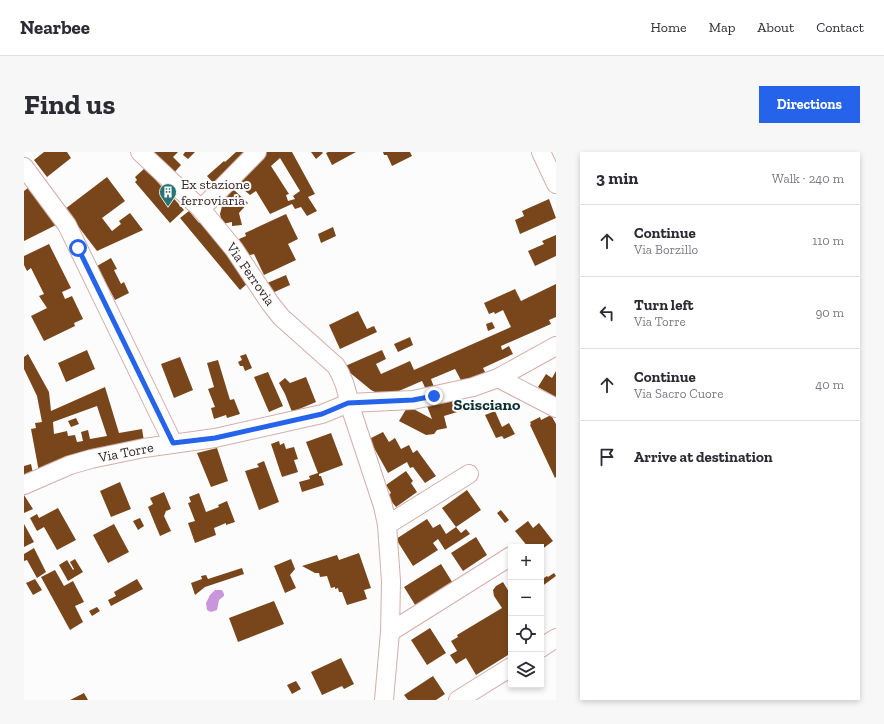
<!DOCTYPE html>
<meta charset="utf-8">
<style>
body{margin:0;font-family:"Zilla Slab",serif;background:#f7f7f7;color:#2b2b33}
.controls{position:absolute;right:12px;bottom:12px;display:grid;overflow:hidden;border-radius:0px;box-shadow:0 2px 6px #0003}
.controls button{width:36px;height:36px;display:grid;place-items:center;padding:0;border:0;border-bottom:1px solid #e1e1e2;background:#fff;color:#2b2b33;font:20px sans-serif}
.stop{position:absolute;width:12px;height:12px;margin:-9px;border:3px solid #2563eb;border-radius:50%;background:#fff}
.stop.end{background:#2563eb;border-color:#fff;box-shadow:0 1px 4px #0008}
.list{margin:0;padding:0;list-style:none}
h2{display:flex;justify-content:space-between;align-items:center;height:52px;margin:0;padding:0 16px;font-size:17px}
h2 small{font-size:13px;font-weight:400;color:#7c7c81}
.list li{display:grid;grid-template-columns:26px 1fr auto;gap:12px;align-items:center;box-sizing:border-box;height:72px;padding:0 16px;border-top:1px solid #e1e1e2}
.list b{display:block;font-size:15px;white-space:nowrap}
.list p{margin:0;font-size:13px;white-space:nowrap;color:#7c7c81}
.list em{font-size:13px;font-style:normal;color:#7c7c81}
.icon{flex:none;width:22px;height:22px;fill:none;stroke:currentColor;stroke-width:2;stroke-linecap:round;stroke-linejoin:round}
.map{position:relative;flex:none;width:532px;height:548px;overflow:hidden;border-radius:0px}
header{display:flex;align-items:center;gap:24px;box-sizing:border-box;height:56px;padding:0 20px;background:#fff;border-bottom:1px solid #e1e1e2}
header strong{font-size:19px}
nav{display:flex;gap:22px;margin-inline-start:auto;font-size:14px}
.intro{display:flex;align-items:center;justify-content:space-between;box-sizing:border-box;height:96px;padding:0 24px}
h1{margin:0;font-size:28px}
.button{padding:10px 18px;border-radius:0px;background:#2563eb;color:#fff;font-size:14px;font-weight:700}
main{display:flex;gap:24px;padding:0 24px}
aside{flex:1;background:#fff;border-radius:0px;box-shadow:0 2px 6px #0003}
.map>svg:first-child{display:block}
.water{fill:#ca96db}
.building{fill:#78461a;fill-rule:evenodd}
.lines{fill:none;stroke-linecap:round;stroke-linejoin:round}
.minor-casing{stroke:#d3aeaa;stroke-width:20}
.minor{stroke:#fff;stroke-width:18}
.route{stroke:#2563eb;stroke-width:5}
.labels{text-anchor:middle;stroke-width:4;stroke-linejoin:round;paint-order:stroke}
.poi-label{font-size:14px;fill:#332523;stroke:#fcfcfc;text-anchor:start}
.street-label{font-size:14px;fill:#332523;stroke:#fcfcfc}
.quarter-label{font-size:16px;font-weight:bold;fill:#0c302f;stroke:#fcfcfc}
</style>
<header>
<strong>Nearbee</strong>
<nav><a>Home</a><a>Map</a><a>About</a><a>Contact</a></nav>
</header>
<div class="intro"><h1>Find us</h1><a class="button">Directions</a></div>
<main>
<div class="map">
<svg width="532" height="548" viewBox="0 0 532 548">
<rect width="100%" height="100%" fill="#fcfcfc"/>
<path class="water" d="M191 438H198L200 442V444L195 448 193 458 187 460 183 458 182 451 186 443Z"/>
<path class="building" d="M20 0H43L47 6 23 25 10 8Z
M124 0H154L149 5 157 13 148 23Z
M161 0H171L164 7 159 3Z
M212 0H225L192 34 183 24 200 9 201 10Z
M242 0H268L291 42 284 45 293 59 283 64 277 55 271 57 268 52 246 62 232 39 226 43 213 32ZM256 6 276 39 269 44 271 47 264 49 262 43 265 42 247 14Z
M287 0H298L299 1 292 7Z
M304 0H332L308 13 302 1Z
M359 0H386L388 4 368 14 363 3H360Z
M121 16 137 34 138 33 160 58 146 71 111 30 113 28 111 25Z
M83 25 101 49 78 66 88 79 97 72 95 69 106 61 119 78 73 99 41 57Z
M5 35 24 60 32 73 0 89V39Z
M209 37 224 51 215 61 218 73 208 74V70L198 72 196 62 199 50Z
M525 47 532 66 496 82 491 68 500 64 498 59Z
M165 59 175 71 179 68 225 130 216 138 156 66Z
M262 62 274 87 264 92 272 108 240 123 230 102 223 104 215 87 222 84 221 81Z
M309 75 312 84 297 91 294 82Z
M532 83V104L511 114 504 99 520 92 518 89Z
M25 92 47 136 38 140 41 147 48 144 59 167 50 171 51 174 20 189 7 164 23 156 15 144 20 142 7 116 3 119 0 113V104Z
M87 106 93 117 90 118 97 132 100 130 105 141 91 148 73 114Z
M262 123 266 133 246 142 241 132Z
M532 132V165L525 168 527 172 477 194 478 198 485 194 489 202 459 216 463 224 439 232 431 217 407 227 411 238 404 242 398 229 361 245 347 238 319 215 358 198 362 207 352 212 357 222 386 209 390 218 487 175 479 158 471 162 470 160 465 162 460 151 491 137 497 149Z
M334 159 343 177 350 174 353 180 316 197 305 173Z
M468 170 471 176 464 179 462 172Z
M386 185 389 193 374 200 370 192Z
M63 198 71 217 42 230 34 211Z
M4 202 25 240 27 259 81 235 95 281 118 277 120 289 15 320 7 277 12 276 11 271 18 270 13 244 0 217V205ZM73 254 83 284 66 287 64 278 57 280 59 289 53 290 51 283 44 284 43 279 30 282 29 270Z
M222 202 228 216 221 219 219 214H216L214 210 218 208 216 204Z
M156 205 169 238 150 246 137 212Z
M194 208 206 248 210 247 216 262 203 266 202 263 190 267 187 256 191 255 184 237 190 235 183 211Z
M532 219V245L514 235 522 222 528 226Z
M244 220 259 254 245 260 230 225Z
M282 225 292 250 268 260 261 242 255 231 261 226 266 231Z
M435 246 440 258 420 264 423 276 413 278 410 282 402 283 375 269 384 254 408 267 403 254Z
M471 259 478 275 485 271 491 282 480 287 478 284 472 286 461 263Z
M527 263 532 272V325L531 326 506 273 507 272 506 270 516 265 517 268Z
M52 266 55 272 47 275 44 269Z
M359 280 365 290 371 286 377 297 385 293 389 301 393 298 412 324 401 331 389 315 386 316 383 310 364 321 345 287Z
M307 281 319 313 295 322V324H297L300 333 278 340 275 330 286 327 285 324 294 321 282 290Z
M255 289 256 293 260 291 262 297 270 295 274 307 270 308 274 320 258 325 247 292Z
M193 296 204 329 187 335 173 301Z
M240 309 255 350 235 358 221 319 235 315 233 312Z
M7 312 10 326 0 329V314Z
M382 319 389 329 387 331 393 340 372 355 363 344 367 341 362 333Z
M96 330 107 357 87 365 76 339Z
M443 338 457 358 432 375 437 381 442 377 446 382 421 398 414 387 409 391 414 398 389 414 372 387 403 367 409 376 416 372 422 382 432 375 418 356Z
M140 340 147 357 142 359 140 364 147 379 136 384 124 355 129 352 126 346Z
M175 341 182 360 195 355 194 353 203 349 211 370 202 373V371L190 376 192 383 171 391 164 371 171 369 164 351 167 350 165 345Z
M0 343 9 357 0 361Z
M34 356 52 388 33 398 20 375 13 379 6 366 13 362 15 366Z
M477 358 485 368 481 371 473 361Z
M116 366 120 374 114 378 109 369Z
M504 369 509 376 515 371 529 389 517 398V395H504L491 379Z
M0 372 10 390 0 395Z
M90 372 105 400 84 411 69 383Z
M452 385 463 403 439 419 427 401Z
M10 396 22 420 13 426 3 408 0 409V402Z
M335 401 347 436 340 438 343 447 323 453 318 440H315L314 436 311 437V435L307 436 303 424 296 425 295 421H291L278 414 313 403 315 408Z
M51 407 59 420 44 429 35 413 43 408 49 418 50 417 46 410Z
M267 407 271 417 266 423 272 436 261 441 250 414Z
M417 412 430 433 393 456 380 435Z
M218 416 220 422 181 435 171 443 167 431 178 427 177 424 182 423 184 427Z
M31 418 40 434 49 429 60 450 51 454 59 470 46 478 17 425Z
M530 421 532 424 517 435V428L523 424 524 425Z
M11 427 18 438 9 443 2 431Z
M113 427 119 437 87 454 84 448 92 444 90 440Z
M479 430 487 443V501L452 523 442 506 432 512 426 503 433 499 427 489 434 485 433 483 478 456 470 444 469 438 472 434Z
M250 449 260 472 214 490 205 466Z
M73 455 76 459 68 464 65 459Z
M406 476 422 501 403 513 387 488Z
M317 506 330 532 320 537 318 534 298 543 287 520Z
M409 524 421 542 412 548H384L380 543Z
M272 529 277 537 268 542 263 533Z
M60 541 64 548H46Z"/>
<g class="lines">
<g class="minor-casing">
<path id="minor" d="M116 0 177 57 210 97 246 151 257 165 312 214C320 227 323 237 325 251L359 354 363 373 367 429 366 480 360 548
M517 0 532 32
M0 15 43 73 149 291
M177 57 233 0
M474 226 532 256
M0 333 46 313 67 307 120 296 191 286 298 262 325 251 389 248 449 235 474 226 532 194
M363 373 445 322
M366 480 487 404
M517 496 532 486
M434 548 487 515"/>
</g>
<use href="#minor" class="minor"/>
</g>
<g class="lines">
<path class="route" d="M54 96 149 291 191 286 298 262 324 251 389 248 410 244"/>
</g>
<defs>
<g id="building-pin" transform="scale(0.9)"><path d="M0 17L-7.5 6A9.5 9.5 0 1 1 7.5 6Z" fill="#297373" stroke="#fcfcfc"/><path d="M-4-6H4V6H1V3H-1V6H-4ZM-2.5-4.3h1.7v1.8h-1.7ZM.8-4.3h1.7v1.8H.8ZM-2.5-1h1.7V.8h-1.7ZM.8-1h1.7V.8H.8Z" fill="#fff"/></g>
</defs>
<g fill-rule="evenodd">
<use href="#building-pin" x="144" y="40"/>
</g>
<g class="labels">
<g class="poi-label">
<text x="157" y="37">Ex stazione<tspan x="157" dy="16">ferroviaria</tspan></text>
</g>
<g class="street-label">
<text transform="translate(227 122) rotate(55)" y="5">Via Ferrovia</text>
<text transform="translate(102 300) rotate(-11)" y="5">Via Torre</text>
</g>
<g class="quarter-label">
<text x="463" y="258">Scisciano</text>
</g>
</g>
</svg>
<div class="controls">
<button>+</button>
<button>−</button>
<button><svg class="icon" aria-label="locate" viewBox="0 0 24 24"><circle cx="12" cy="12" r="6"/><path d="M12 2v4M12 18v4M2 12h4M18 12h4"/></svg></button>
<button><svg class="icon" aria-label="layers" viewBox="0 0 24 24"><path d="M12 4l9 5-9 5-9-5zM3 14l9 5 9-5"/></svg></button>
</div>
<div class="stop" style="left:54px;top:96px"></div>
<div class="stop end" style="left:410px;top:244px"></div>
</div>
<aside>
<h2>3 min<small>Walk · 240 m</small></h2>
<ul class="list">
<li><svg class="icon" aria-label="ahead" viewBox="0 0 24 24"><path d="M12 20V5M6 11l6-6 6 6"/></svg><div><b>Continue</b><p>Via Borzillo</p></div><em>110 m</em></li>
<li><svg class="icon" aria-label="left" viewBox="0 0 24 24"><path d="M17 20v-9H6M10 6l-5 5 5 5"/></svg><div><b>Turn left</b><p>Via Torre</p></div><em>90 m</em></li>
<li><svg class="icon" aria-label="ahead" viewBox="0 0 24 24"><path d="M12 20V5M6 11l6-6 6 6"/></svg><div><b>Continue</b><p>Via Sacro Cuore</p></div><em>40 m</em></li>
<li><svg class="icon" aria-label="arrive" viewBox="0 0 24 24"><path d="M6 21V4h12l-3 4 3 4H6"/></svg><div><b>Arrive at destination</b></div></li>
</ul>
</aside>
</main>
